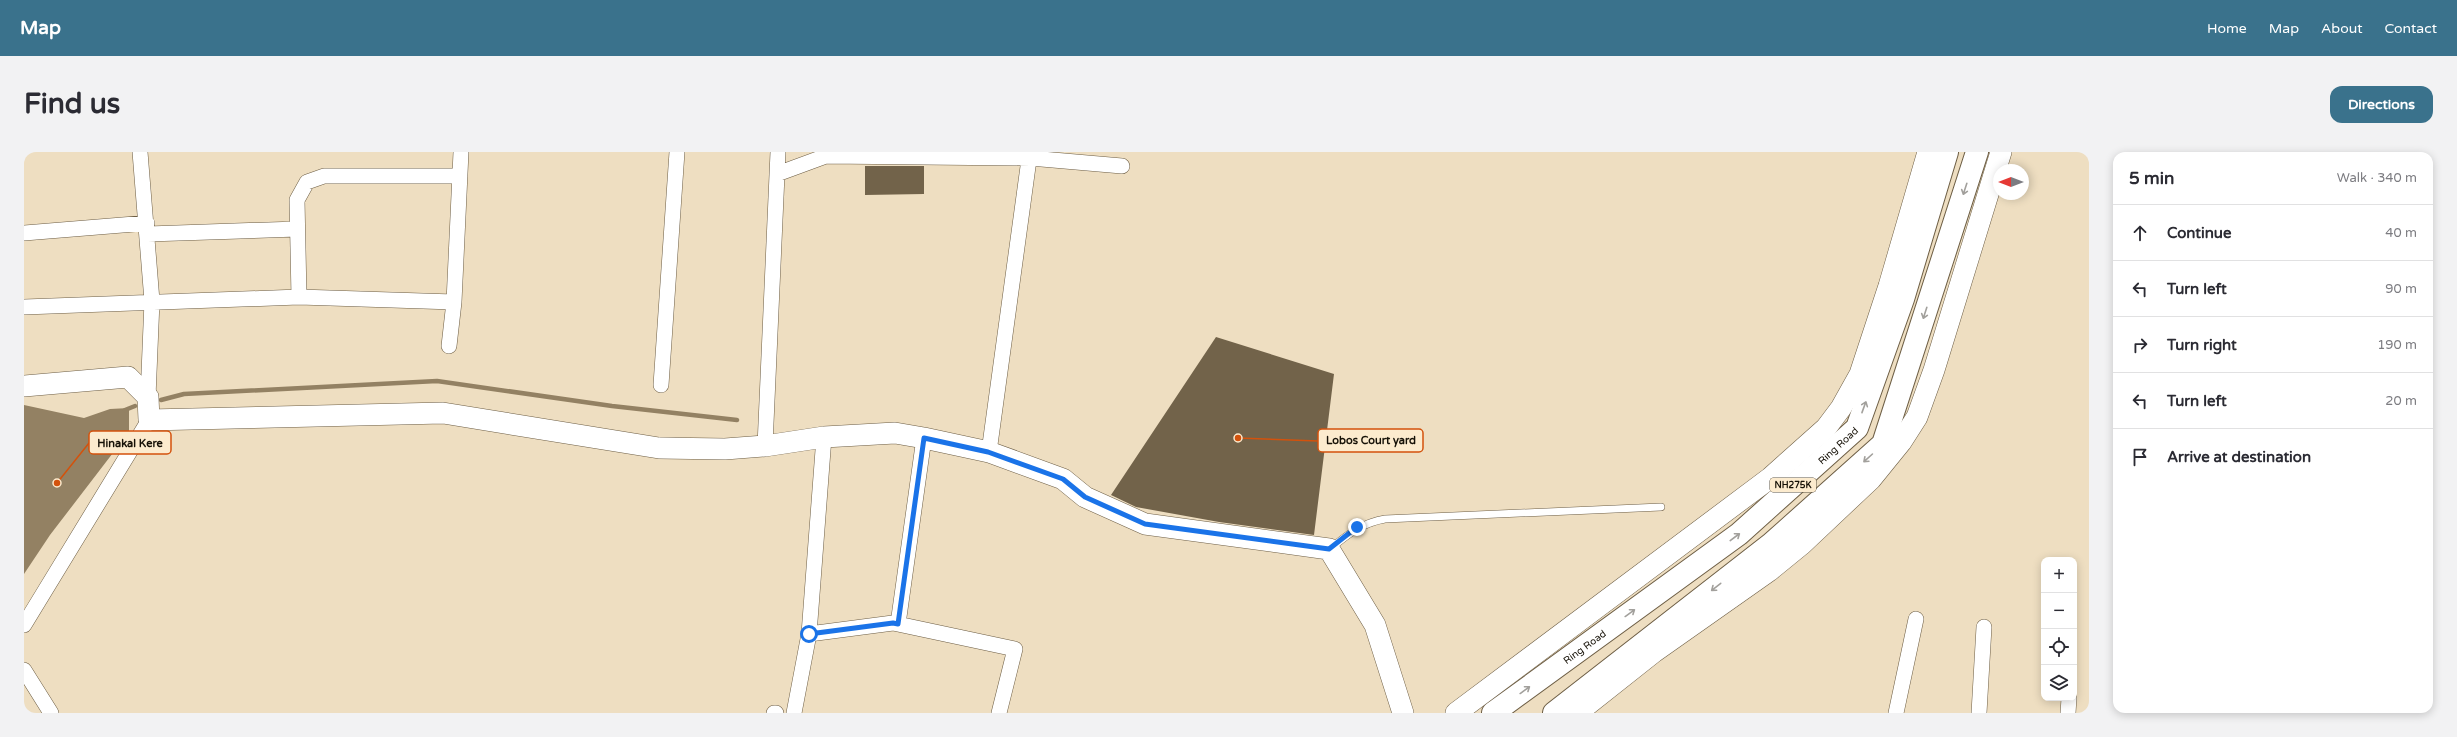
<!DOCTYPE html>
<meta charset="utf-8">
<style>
body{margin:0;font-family:"Varela Round",sans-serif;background:#f2f2f3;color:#2b2b33}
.controls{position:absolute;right:12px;bottom:12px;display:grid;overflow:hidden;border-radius:8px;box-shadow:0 2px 10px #0003}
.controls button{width:36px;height:36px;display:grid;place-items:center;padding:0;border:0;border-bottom:1px solid #e1e1e2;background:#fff;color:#2b2b33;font:20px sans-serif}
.compass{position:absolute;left:1969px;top:12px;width:36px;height:36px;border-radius:50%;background:#fff;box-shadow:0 2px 10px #0003;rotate:270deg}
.stop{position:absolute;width:12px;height:12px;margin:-9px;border:3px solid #1a73e8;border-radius:50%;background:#fff}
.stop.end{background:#1a73e8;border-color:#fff;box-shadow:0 1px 4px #0008}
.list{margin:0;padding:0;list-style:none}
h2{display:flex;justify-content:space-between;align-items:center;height:52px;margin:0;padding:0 16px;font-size:17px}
h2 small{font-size:13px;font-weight:400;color:#7c7c81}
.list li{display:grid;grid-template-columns:26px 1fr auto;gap:12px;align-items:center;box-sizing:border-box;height:56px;padding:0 16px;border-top:1px solid #e1e1e2}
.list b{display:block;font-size:15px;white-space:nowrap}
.list em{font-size:13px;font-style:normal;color:#7c7c81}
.icon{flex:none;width:22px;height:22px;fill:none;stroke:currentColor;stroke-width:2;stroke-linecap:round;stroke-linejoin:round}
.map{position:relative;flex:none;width:2065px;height:561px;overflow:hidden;border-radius:12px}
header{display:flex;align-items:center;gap:24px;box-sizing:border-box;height:56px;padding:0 20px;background:#3a728c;color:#fff}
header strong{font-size:19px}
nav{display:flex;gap:22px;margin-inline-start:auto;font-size:14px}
.intro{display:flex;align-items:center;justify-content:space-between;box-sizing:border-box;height:96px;padding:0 24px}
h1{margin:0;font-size:28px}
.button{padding:10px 18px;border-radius:12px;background:#3a728c;color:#fff;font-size:14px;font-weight:700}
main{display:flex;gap:24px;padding:0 24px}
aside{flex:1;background:#fff;border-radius:12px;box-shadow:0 2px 10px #0003}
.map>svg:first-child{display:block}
.water{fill:#938163}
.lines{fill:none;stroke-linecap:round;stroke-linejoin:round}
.stream{stroke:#938163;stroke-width:4.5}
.building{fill:#72634a}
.lane-casing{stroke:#6d5e45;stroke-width:8}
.street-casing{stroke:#6d5e45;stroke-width:16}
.secondary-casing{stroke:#6d5e45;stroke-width:22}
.highway-casing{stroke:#6d5e45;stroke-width:24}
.lane{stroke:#fff;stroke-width:7}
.street{stroke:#fff;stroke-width:15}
.secondary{stroke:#fff;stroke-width:21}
.highway{stroke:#fff;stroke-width:22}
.oneway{stroke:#a2a09c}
.route{stroke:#1a73e8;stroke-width:5}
.labels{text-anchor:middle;stroke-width:3.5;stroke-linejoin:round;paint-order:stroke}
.shield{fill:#fcebce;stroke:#5b5243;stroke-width:1}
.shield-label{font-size:9px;font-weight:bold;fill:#161107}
.street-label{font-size:10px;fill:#161107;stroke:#fcebce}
.leader{fill:none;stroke:#d3520c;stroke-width:1.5}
.callout-dot{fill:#d3520c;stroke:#fcebce;stroke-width:1.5}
.callout{fill:#fcebce;stroke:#d3520c;stroke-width:1.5}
.callout-label{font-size:11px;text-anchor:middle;font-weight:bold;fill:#161107}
</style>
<header>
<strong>Map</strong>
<nav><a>Home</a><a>Map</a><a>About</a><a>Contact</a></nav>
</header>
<div class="intro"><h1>Find us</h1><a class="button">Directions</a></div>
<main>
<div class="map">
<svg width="2065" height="561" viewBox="0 0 2065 561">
<rect width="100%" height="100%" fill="#eedec1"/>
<path class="water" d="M0 253 60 266 86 257 105 256V280L26 383 0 422Z"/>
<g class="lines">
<path class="stream" d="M137 248 160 242 413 229 588 254 713 268
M101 258 111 254"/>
</g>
<path class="building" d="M841 14H900V42L841 43Z
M1192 185 1310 222 1290 383 1195 370 1112 355 1087 343Z"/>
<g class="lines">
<g class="lane-casing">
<path id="lane" d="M1306 397C1324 382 1338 371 1361 367L1637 355"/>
</g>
<g class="street-casing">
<path id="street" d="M116 0 128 149 124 245
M753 22 802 4 1006 6 1098 14
M0 81 123 71
M124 82 273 77
M275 145 273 48 283 30 300 24H436
M0 155 275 145 430 150
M425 194 430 150 437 0
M637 233 653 0
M741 294 754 0
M965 300 1006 0
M874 472 900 286
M0 473 125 268
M785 482 869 471 991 497 975 561
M0 518 27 561
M750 561H752
M770 561 785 482 800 285
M1872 561 1892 467
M1955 561 1960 475
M2044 561 2045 546"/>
</g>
<g class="secondary-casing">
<path id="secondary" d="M0 234 104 225 124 245 125 268 419 261 635 296 701 297 741 294 800 285 871 281 900 286 965 300 1039 327 1061 345 1121 372 1305 397 1351 473 1379 561
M1432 561 1746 326 1802 276 1817 256 1836 222 1865 134 1904 0
M1553 561 1630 500 1745 419 1778 392 1847 327 1877 290 1893 265 1910 218 1977 0"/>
</g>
<g class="highway-casing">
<g id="highway">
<path id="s1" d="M1469 561 1715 382 1833 276 1879 147 1923 0"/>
<path d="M1530 561 1747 392 1859 292 1953 0"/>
</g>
</g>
<use href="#lane" class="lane"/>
<use href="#street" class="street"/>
<use href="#secondary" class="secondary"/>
<use href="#highway" class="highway"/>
</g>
<defs><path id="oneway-shaft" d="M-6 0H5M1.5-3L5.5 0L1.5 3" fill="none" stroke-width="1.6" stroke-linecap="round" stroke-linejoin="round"/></defs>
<g class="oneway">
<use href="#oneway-shaft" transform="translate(1941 37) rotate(108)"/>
<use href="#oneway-shaft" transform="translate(1901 161) rotate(108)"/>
<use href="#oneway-shaft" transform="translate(1840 255) rotate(-70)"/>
<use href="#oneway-shaft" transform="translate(1844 306) rotate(138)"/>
<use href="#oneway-shaft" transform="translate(1711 385) rotate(-37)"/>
<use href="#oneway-shaft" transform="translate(1692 435) rotate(142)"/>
<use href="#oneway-shaft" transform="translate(1606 461) rotate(-36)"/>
<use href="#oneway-shaft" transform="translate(1501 538) rotate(-36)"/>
</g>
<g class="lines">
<path class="route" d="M785 482 869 471 874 472 900 286 964 300 1039 327 1061 345 1121 372 1305 397 1333 375"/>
</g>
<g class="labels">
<rect class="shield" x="1746" y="326" width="46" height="14" rx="3"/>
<g class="shield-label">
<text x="1769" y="336">NH275K</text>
</g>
<g class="street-label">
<text dy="4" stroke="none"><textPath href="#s1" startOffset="437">Ring Road</textPath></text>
<text dy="4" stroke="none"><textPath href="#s1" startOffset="113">Ring Road</textPath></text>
</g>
</g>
<path class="leader" d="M1214 286L1294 289M33 331L65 291"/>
<g class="callout-dot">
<circle cx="1214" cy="286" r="4"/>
<circle cx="33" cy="331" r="4"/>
</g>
<g class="callout">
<rect x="1294" y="277" width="105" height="23" rx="4"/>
<rect x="65" y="279" width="82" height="23" rx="4"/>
</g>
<g class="callout-label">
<text x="1347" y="292">Lobos Court yard</text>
<text x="106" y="295">Hinakal Kere</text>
</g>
</svg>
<div class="controls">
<button>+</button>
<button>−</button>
<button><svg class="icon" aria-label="locate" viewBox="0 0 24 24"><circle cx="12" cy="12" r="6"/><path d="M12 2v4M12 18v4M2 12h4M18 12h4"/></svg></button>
<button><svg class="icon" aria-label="layers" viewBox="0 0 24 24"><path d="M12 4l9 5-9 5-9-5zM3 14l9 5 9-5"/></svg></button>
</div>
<svg class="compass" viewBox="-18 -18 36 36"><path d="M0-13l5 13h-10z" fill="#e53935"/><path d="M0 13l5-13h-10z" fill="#7c7c81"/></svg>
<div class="stop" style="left:785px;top:482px"></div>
<div class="stop end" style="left:1333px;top:375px"></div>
</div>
<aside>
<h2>5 min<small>Walk · 340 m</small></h2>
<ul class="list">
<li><svg class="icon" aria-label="ahead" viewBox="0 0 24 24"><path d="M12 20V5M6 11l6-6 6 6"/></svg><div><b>Continue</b></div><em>40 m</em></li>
<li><svg class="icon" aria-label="left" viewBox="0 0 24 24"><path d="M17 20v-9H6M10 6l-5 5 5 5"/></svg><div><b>Turn left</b></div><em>90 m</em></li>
<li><svg class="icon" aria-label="right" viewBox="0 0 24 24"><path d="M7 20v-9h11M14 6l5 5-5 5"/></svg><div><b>Turn right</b></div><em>190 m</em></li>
<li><svg class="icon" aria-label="left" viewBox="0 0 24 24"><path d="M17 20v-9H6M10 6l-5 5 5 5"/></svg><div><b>Turn left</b></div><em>20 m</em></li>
<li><svg class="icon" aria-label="arrive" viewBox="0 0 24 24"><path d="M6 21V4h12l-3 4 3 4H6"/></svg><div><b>Arrive at destination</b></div></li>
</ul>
</aside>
</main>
